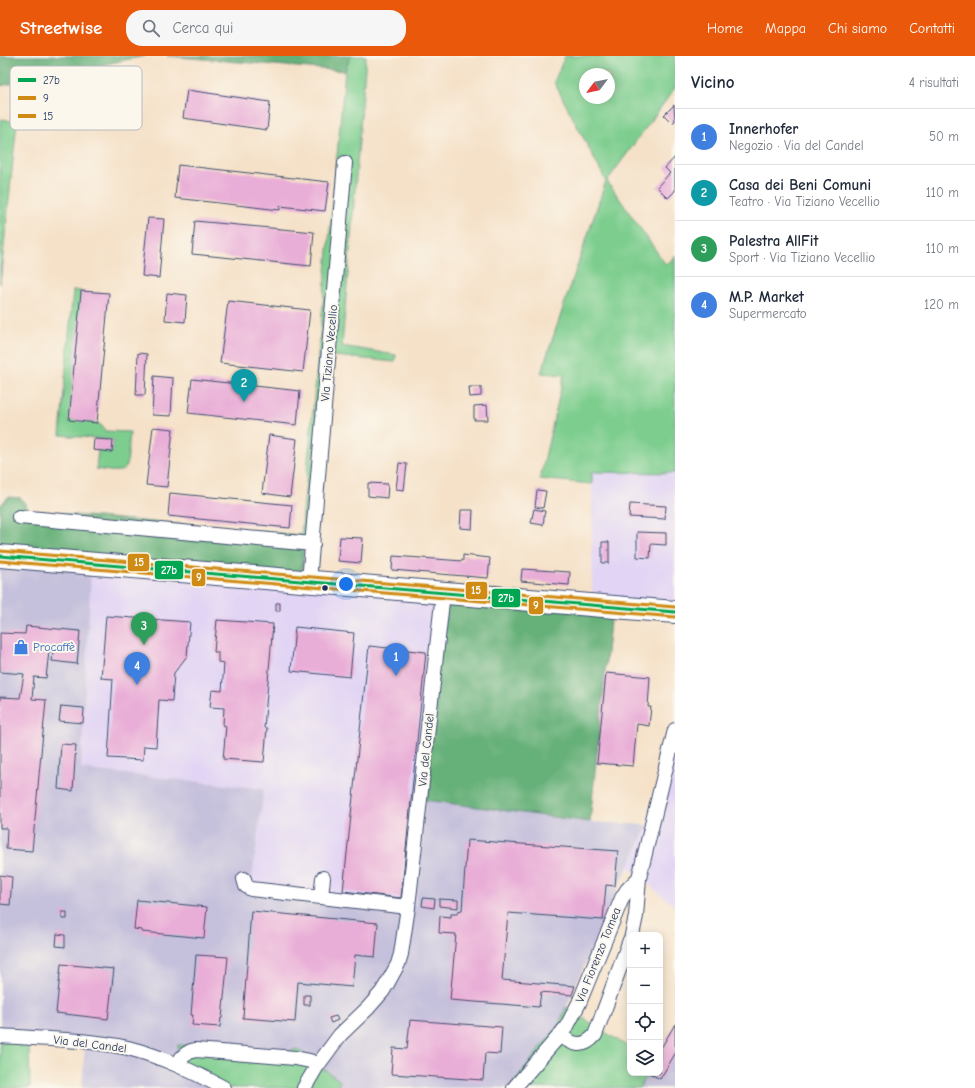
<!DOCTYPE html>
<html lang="it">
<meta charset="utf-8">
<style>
body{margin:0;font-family:"Comic Neue",sans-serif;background:#f6f6f7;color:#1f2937}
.controls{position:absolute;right:12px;bottom:12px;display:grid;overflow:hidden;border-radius:8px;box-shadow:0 2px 10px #0003}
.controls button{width:36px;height:36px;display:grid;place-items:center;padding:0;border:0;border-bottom:1px solid #e0e1e3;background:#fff;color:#1f2937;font:20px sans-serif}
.compass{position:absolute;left:579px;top:12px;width:36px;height:36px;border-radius:50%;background:#fff;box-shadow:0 2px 10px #0003;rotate:238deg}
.you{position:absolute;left:346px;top:528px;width:14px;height:14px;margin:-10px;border:3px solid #fff;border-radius:50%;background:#1a73e8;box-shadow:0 0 0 6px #1a73e833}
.badge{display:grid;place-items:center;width:26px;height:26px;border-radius:50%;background:#ea580c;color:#fff;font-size:13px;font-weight:700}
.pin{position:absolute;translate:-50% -33px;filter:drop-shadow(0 1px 2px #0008)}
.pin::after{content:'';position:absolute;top:21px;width:14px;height:12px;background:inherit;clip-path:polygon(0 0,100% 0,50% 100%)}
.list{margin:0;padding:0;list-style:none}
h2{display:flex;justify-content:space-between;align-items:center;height:52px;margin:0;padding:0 16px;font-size:17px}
h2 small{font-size:13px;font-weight:400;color:#747a83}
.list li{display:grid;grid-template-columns:26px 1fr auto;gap:12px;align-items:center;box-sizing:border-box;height:56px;padding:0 16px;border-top:1px solid #e0e1e3}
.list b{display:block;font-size:15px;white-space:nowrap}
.list p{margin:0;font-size:13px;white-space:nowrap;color:#747a83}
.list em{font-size:13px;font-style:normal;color:#747a83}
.icon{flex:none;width:22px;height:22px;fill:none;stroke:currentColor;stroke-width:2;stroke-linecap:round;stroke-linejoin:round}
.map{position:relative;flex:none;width:675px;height:1032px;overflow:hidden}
header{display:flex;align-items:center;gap:24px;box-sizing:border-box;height:56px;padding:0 20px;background:#ea580c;color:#fff}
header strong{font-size:19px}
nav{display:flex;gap:22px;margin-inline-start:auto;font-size:14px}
.search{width:280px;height:36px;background:#f6f6f7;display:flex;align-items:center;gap:10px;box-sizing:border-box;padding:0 14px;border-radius:16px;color:#747a83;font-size:15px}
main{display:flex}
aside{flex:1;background:#fff}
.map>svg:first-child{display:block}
.built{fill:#e1d4f4}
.industrial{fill:#c5c0db}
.green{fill:#7dcd8e;stroke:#4c7e76;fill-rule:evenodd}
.forest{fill:#66b079;stroke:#40706c}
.building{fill:#e9aed7}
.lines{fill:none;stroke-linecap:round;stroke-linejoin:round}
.minor-casing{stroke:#3c4a6e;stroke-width:16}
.primary-casing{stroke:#3c4a6e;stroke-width:24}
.minor{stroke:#fff;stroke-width:14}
.primary{stroke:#fff;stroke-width:22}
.bus-1-casing{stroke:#fbf7ec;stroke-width:6}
.bus-2-casing{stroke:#fbf7ec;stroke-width:6}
.bus-3-casing{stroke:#fbf7ec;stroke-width:6}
.bus-1{stroke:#00a651;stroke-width:3}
.bus-2{stroke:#d08b14;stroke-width:3}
.bus-3{stroke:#d08b14;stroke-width:3}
.bus-dot{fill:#1b2f5e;stroke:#fbf7ec;stroke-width:1.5}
.labels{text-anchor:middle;stroke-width:4;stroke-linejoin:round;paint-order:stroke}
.street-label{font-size:12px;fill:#1b2f5e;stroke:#fbf7ec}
.shop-label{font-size:12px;fill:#366cbe;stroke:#fbf7ec;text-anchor:start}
.key{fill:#fbf7ec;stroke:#b8bbc1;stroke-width:1}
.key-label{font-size:11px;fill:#1b2f5e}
.line-badge{stroke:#fbf7ec;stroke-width:1.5}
.badge-label{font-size:11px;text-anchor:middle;font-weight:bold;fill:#fff}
</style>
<header>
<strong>Streetwise</strong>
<div class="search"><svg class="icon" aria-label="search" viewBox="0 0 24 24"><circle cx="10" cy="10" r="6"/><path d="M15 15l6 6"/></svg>Cerca qui</div>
<nav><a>Home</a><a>Mappa</a><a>Chi siamo</a><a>Contatti</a></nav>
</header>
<main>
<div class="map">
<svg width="675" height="1032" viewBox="0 0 675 1032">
<rect width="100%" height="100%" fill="#fbf7ec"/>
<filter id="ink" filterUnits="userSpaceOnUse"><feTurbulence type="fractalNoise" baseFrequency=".025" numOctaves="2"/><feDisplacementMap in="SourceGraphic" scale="8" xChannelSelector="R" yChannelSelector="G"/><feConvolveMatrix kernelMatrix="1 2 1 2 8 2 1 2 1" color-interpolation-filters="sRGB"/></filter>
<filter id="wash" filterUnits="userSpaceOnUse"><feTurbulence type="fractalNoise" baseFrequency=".012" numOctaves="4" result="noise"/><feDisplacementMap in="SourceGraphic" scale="16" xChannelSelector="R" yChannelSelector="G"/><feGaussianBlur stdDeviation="0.9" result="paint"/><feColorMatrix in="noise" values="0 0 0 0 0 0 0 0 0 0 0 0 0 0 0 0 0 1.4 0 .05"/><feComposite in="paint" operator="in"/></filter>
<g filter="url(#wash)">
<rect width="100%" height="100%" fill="#f5e1c8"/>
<path class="built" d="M592 416 675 417V551L592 544Z
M91 515 445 530 415 850 251 829 264 733 81 713Z
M675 666V851L628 811 648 769Z"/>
<path class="industrial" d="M0 509 91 515 81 713 264 733 251 829 415 850 425 744 590 766 648 769 617 834 601 873 575 930 560 967 518 1021 509 1032H337L340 1025 297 993 210 1020 208 1032H82L85 988 0 983Z
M675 968V1032H639L649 1017H660Z"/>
<path class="green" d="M350 0H366L342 290 396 299 395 306 324 299 302 517 301 479 345 15Z
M565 0H675V32L607 125 666 209 675 200V417L592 416V428L540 423 564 319 541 317 606 125 554 26ZM585 18H609V42H585Z
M2 63 17 66 0 228V64Z
M73 234 81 235 97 367 102 370 104 374 106 375 130 376 127 409C126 411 125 413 123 414 118 417 102 414 96 413L98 394 112 396 113 384 60 379Z
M566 951 630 992V1017H649L639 1032H509L518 1021 560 967Z
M0 983 29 984 30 1032H0Z
M178 989 283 997 297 993 340 1025 337 1032H208L210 1020 178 1004Z"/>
<path class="forest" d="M0 0H145L0 30Z
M167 0H350L345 15Z
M8 441 21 442 30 455 301 479 302 517 0 509V450Z
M445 530 612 546 590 766 425 744Z"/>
<g id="blocks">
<path class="building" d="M187 34 270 46 267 74 183 62Z
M674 49 675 65 672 67 664 59Z
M675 101V135L668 142 657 131 670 117 665 112Z
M178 109 329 126 325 155 280 150V154L175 142Z
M148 162 164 163 159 222 142 220Z
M195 165 314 176 311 210 192 198Z
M81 235 109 237 97 367 69 364Z
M167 237 187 239 185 266 165 264Z
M228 245 310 254 303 316 220 307Z
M138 297 147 298 145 339H136Z
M154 320 173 322 171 360 152 359Z
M192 323 300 335 297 369 188 357Z
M469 331H481V340L470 341Z
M487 349 488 364H474V350Z
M153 371 173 373 167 431 146 429Z
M269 379 297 383 290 441 262 437Z
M94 383 113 384 112 396 93 394Z
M399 407 407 408 404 434 396 433Z
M368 427 388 428 387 442 368 440Z
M537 434 546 435 543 452 535 451Z
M170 437 292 449 290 472 168 460Z
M630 448 666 450 665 463 629 461Z
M534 453 545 455 543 469 531 467Z
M461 454H473L472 473 460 472Z
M637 476 666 477V489L651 488 650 502 637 501Z
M340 481 363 482 361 507 338 505Z
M602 486H609V507H602Z
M463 499 490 502 488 522 392 514 393 500 463 505Z
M522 513 570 516 569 529 521 525Z
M276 547H280V555H276Z
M106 560 190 566 187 600 174 617 172 645 159 644 156 691 144 690 143 704 108 702 113 623 101 622Z
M217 564 273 568 264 672H267L264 706 223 703 226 670 223 669 224 652 210 651 212 634 222 635 224 607 218 606V596H214Z
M26 570 80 575 77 608 52 605 53 596 49 595 46 622 34 621 32 643 46 644 32 795 6 793 7 772H0V641L20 642 24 618 0 616V577L25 578Z
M295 571 354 577 350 621 291 615Z
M369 590 426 596 401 842 343 835Z
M606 617 650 621 648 651H651L649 670 637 668 633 710 597 707Z
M61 650 84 652 83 667 59 665Z
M61 688 76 689 73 735 58 733Z
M467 784 618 795 615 830 606 829 603 864 508 857 502 924 575 930 572 939 541 936 539 951 450 944 456 878 439 877 440 860 451 861V858H457L458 855 462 854Z
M0 819 12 821 10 849 0 848Z
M423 842 435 843 434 852 422 850Z
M439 843 458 844V852L439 850Z
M137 844 207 851 204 882 142 876V874L134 873Z
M251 855 378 867 375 901 355 899 352 931 298 926 295 966 243 962Z
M62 856H67V863H62Z
M57 878 65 879V891L56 890Z
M196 899 228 901 222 962H221L220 971 192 969 193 959H191Z
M61 908 114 913 108 963 56 957Z
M304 939H310V949H304Z
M336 960 338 964 331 967 329 962Z
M410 964 502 971 500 998 485 997 483 1024 391 1018 393 992 407 993Z
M675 968V998L660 1023 649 1017H660V994Z"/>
</g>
</g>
<g filter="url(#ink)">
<use href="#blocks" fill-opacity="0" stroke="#3c4a6e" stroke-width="1"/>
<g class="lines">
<g class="minor-casing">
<path id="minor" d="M19 461 313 488
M309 525 345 107
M244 823 246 830 251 833 408 851
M321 841 323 822
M632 879 636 860 639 822 675 674
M560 979C573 989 583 993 595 979L630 884
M0 980C42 983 86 983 128 992 163 1001 192 1015 224 1032
M177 1008C182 1001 187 995 196 994L295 1002 310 1005 317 1010
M304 1032 317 1010 340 979 368 952 382 936 387 928 398 908 401 898 408 851 443 537
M514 1032 560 979 567 970 579 947 622 842 627 834 639 822"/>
</g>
<g class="primary-casing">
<path id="primary" d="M0 500 675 556"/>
</g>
<use href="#minor" class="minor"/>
<use href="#primary" class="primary"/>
<g class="bus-1-casing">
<path id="bus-1" d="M0 500 675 556"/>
</g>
<g class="bus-2-casing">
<path id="bus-2" d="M0 505 675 561"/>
</g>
<g class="bus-3-casing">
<path id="bus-3" d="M0 495 675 551"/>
</g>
<use href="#bus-1" class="bus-1"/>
<use href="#bus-2" class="bus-2"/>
<use href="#bus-3" class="bus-3"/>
</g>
</g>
<defs>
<g id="shop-bare" transform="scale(1.2)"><path d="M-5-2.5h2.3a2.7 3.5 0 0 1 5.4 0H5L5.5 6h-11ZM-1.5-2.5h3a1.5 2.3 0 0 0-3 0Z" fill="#3f7fe0" stroke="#fbf7ec" stroke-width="2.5" paint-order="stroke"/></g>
</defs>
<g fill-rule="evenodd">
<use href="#shop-bare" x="21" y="591"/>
</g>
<circle class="bus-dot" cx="325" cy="532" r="3.5"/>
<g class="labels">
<g class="street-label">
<text transform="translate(329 297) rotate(-85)" y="4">Via Tiziano Vecellio</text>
<text transform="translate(426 694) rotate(-84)" y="4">Via del Candel</text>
<text transform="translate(598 899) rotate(-68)" y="4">Via Fiorenzo Tomea</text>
<text transform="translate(90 988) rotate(7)" y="4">Via del Candel</text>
</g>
<g class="shop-label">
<text x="33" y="595">Procaffè</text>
</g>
</g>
<rect x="10" y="10" width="132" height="64" rx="6" class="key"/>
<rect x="18" y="22" width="18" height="4" fill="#00a651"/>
<rect x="18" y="40" width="18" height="4" fill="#d08b14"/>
<rect x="18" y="58" width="18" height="4" fill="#d08b14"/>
<g class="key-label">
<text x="43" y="28">27b</text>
<text x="43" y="46">9</text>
<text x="43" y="64">15</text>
</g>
<g class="line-badge">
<rect x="127" y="497" width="23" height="19" rx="4" fill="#d08b14"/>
<rect x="154" y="504" width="30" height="20" rx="4" fill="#00a651"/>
<rect x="191" y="512" width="15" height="19" rx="4" fill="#d08b14"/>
<rect x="465" y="525" width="23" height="19" rx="4" fill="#d08b14"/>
<rect x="491" y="532" width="30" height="20" rx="4" fill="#00a651"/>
<rect x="528" y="540" width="16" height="19" rx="4" fill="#d08b14"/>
</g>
<g class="badge-label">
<text x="139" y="510">15</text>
<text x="169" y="518">27b</text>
<text x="199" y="525">9</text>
<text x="476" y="538">15</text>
<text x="506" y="546">27b</text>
<text x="536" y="553">9</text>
</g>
</svg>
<div class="controls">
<button>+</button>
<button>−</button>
<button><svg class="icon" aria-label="locate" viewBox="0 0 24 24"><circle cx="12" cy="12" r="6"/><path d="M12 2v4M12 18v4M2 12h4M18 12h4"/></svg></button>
<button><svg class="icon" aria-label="layers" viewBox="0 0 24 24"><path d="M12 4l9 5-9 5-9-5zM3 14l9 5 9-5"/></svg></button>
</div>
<svg class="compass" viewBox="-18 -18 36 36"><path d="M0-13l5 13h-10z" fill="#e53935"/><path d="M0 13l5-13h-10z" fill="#747a83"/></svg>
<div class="you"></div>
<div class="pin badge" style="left:396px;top:620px;background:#3f7fe0">1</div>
<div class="pin badge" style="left:244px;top:346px;background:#0f9aa8">2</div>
<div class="pin badge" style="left:144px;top:589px;background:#2e9e5b">3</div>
<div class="pin badge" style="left:137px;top:629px;background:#3f7fe0">4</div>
</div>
<aside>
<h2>Vicino<small>4 risultati</small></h2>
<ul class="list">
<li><span class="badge" style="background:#3f7fe0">1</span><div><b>Innerhofer</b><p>Negozio · Via del Candel</p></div><em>50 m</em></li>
<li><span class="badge" style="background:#0f9aa8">2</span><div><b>Casa dei Beni Comuni</b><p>Teatro · Via Tiziano Vecellio</p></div><em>110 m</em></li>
<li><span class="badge" style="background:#2e9e5b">3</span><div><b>Palestra AllFit</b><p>Sport · Via Tiziano Vecellio</p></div><em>110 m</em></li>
<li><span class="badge" style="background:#3f7fe0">4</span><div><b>M.P. Market</b><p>Supermercato</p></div><em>120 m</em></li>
</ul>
</aside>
</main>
